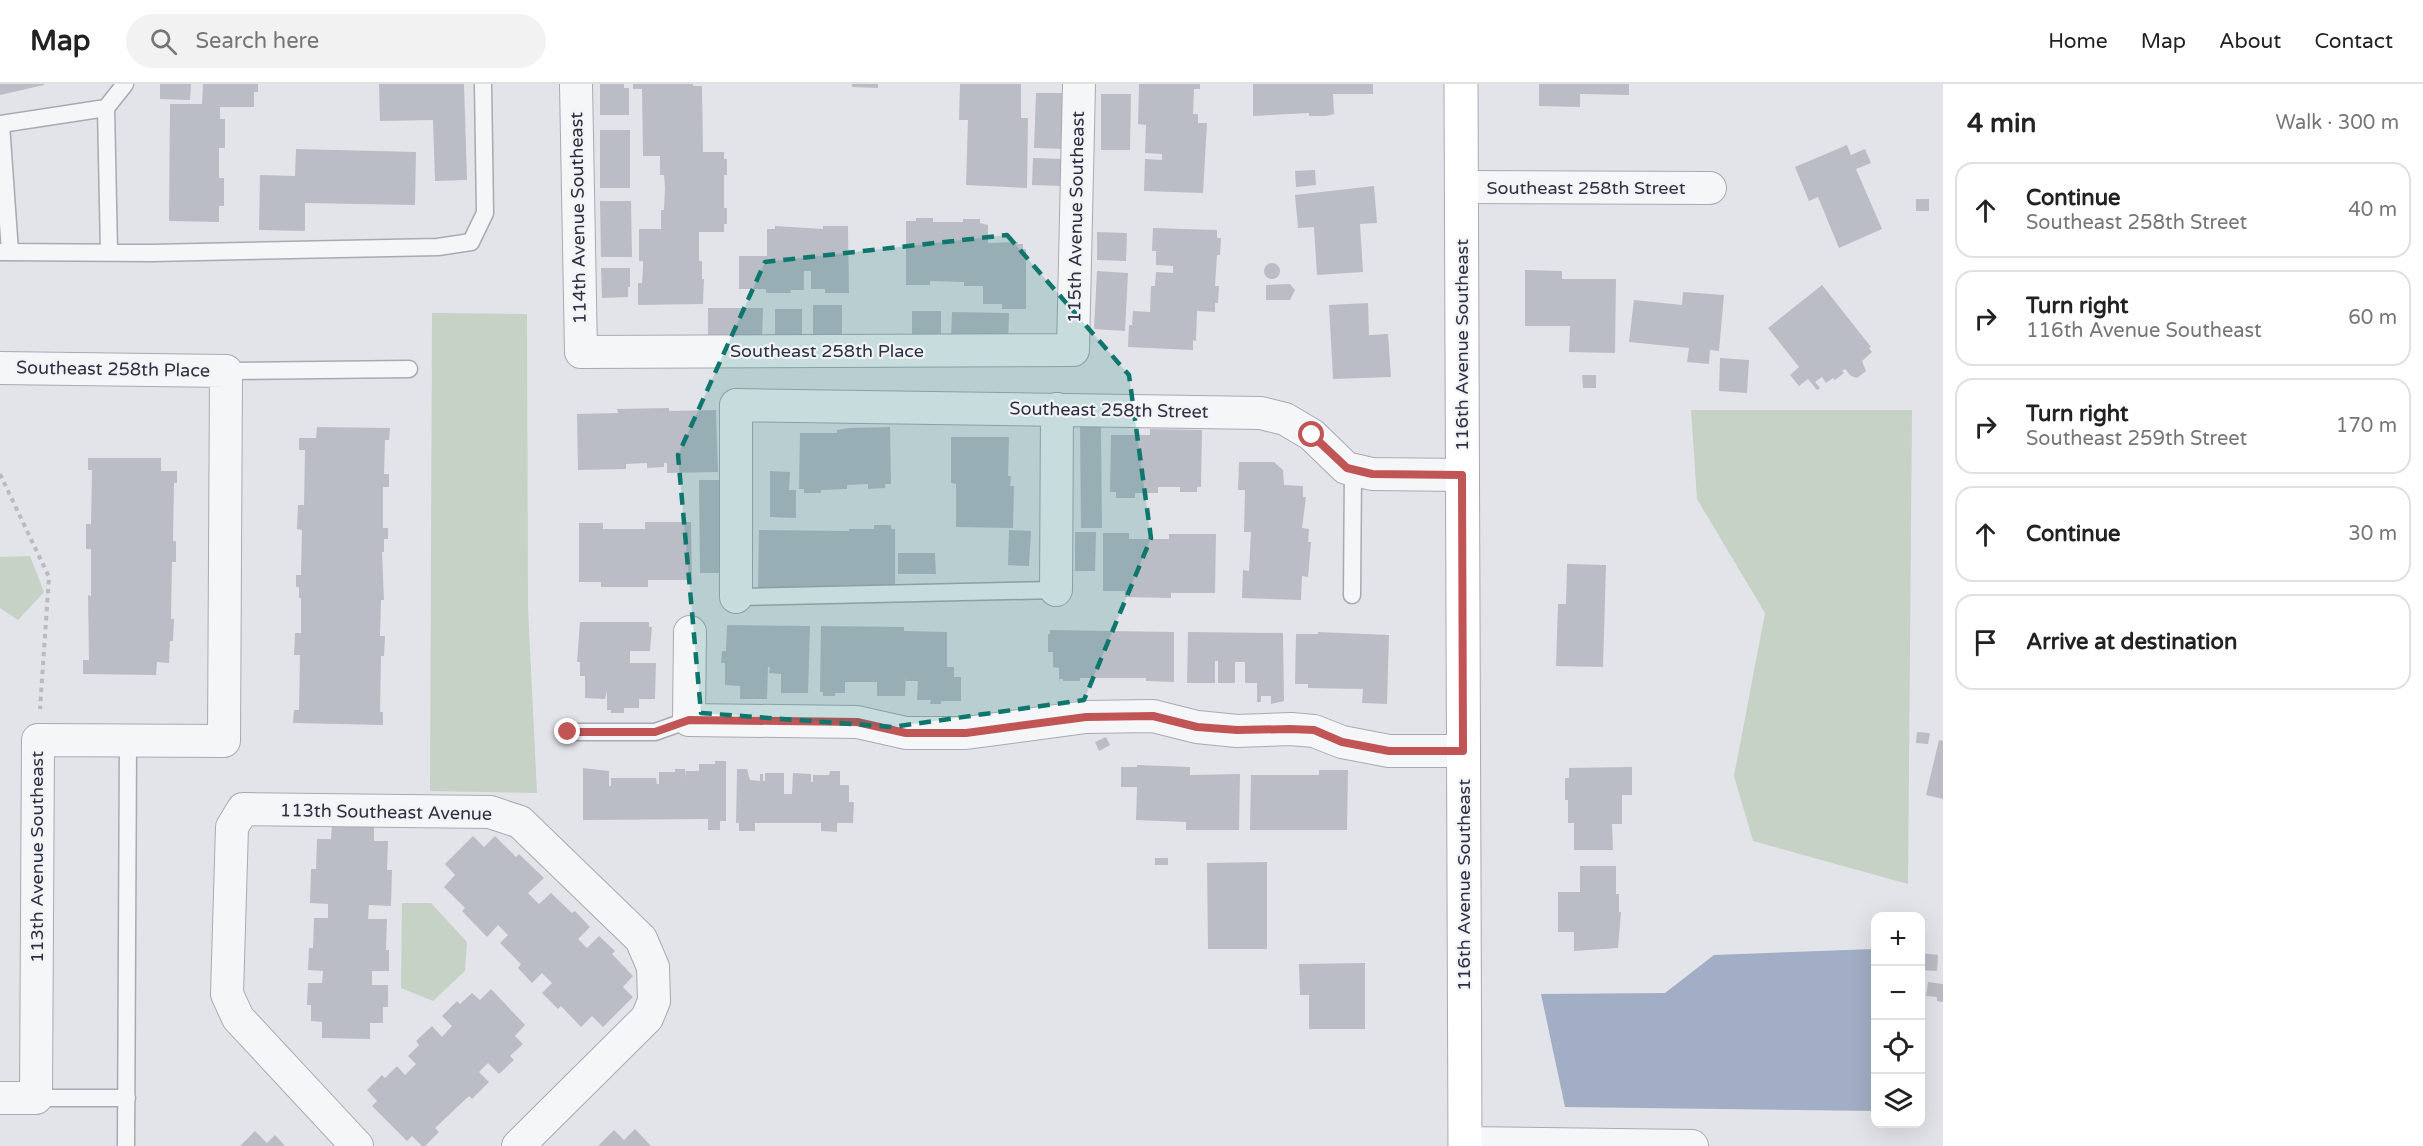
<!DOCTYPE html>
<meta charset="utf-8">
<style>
body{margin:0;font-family:"Varela Round",sans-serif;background:#f2f2f2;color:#222}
.controls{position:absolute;right:18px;bottom:18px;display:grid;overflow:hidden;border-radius:12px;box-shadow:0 6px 24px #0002}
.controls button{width:54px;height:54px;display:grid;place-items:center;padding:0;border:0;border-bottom:2px solid #e0e0e0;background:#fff;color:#222;font:30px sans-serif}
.stop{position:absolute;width:18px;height:18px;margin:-14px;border:4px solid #c15556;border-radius:50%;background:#fff}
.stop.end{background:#c15556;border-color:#fff;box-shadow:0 2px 6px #0008}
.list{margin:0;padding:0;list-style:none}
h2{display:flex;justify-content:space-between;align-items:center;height:78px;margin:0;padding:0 24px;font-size:26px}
h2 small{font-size:20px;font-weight:400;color:#767676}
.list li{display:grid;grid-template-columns:39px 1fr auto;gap:18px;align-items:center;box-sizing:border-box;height:96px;margin:0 12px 12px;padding:0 12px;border:2px solid #e0e0e0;border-radius:18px}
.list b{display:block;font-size:22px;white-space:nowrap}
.list p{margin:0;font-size:20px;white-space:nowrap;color:#767676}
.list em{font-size:20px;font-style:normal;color:#767676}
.icon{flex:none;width:33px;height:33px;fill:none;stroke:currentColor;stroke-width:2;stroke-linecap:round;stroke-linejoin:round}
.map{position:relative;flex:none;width:1943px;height:1062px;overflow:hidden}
header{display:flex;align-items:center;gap:36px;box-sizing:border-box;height:84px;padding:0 30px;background:#fff;border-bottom:2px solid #e0e0e0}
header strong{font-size:28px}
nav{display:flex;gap:33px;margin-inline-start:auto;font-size:21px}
.search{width:420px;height:54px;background:#f2f2f2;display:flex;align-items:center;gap:15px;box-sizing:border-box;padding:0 21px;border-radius:33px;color:#767676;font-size:22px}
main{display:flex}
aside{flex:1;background:#fff}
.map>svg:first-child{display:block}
.green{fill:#c6d2c5}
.water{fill:#a2aec5}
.building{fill:#babdc6}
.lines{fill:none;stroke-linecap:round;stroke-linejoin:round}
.service-casing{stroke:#a8aab3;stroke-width:19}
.minor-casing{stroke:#a8aab3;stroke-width:34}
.secondary-casing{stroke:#a8aab3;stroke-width:35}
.path{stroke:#b9bbc1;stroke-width:4;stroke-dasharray:4.5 4.5;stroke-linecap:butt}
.service{stroke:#f5f6f8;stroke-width:16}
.minor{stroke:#f5f6f8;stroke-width:32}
.secondary{stroke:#fff;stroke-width:33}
.route{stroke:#c15556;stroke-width:8}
.marked{fill:#0f766e;fill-opacity:0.2;stroke:#0f766e;stroke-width:4.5;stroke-dasharray:12 8;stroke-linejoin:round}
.labels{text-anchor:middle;stroke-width:4.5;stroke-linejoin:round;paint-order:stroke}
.street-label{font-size:18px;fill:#2c3040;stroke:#f2f3f7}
</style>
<header>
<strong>Map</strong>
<div class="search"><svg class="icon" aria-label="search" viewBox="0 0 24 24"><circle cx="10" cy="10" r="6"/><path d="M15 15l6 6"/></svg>Search here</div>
<nav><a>Home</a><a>Map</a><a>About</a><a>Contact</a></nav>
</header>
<main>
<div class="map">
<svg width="1943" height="1062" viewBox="0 0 1943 1062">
<rect width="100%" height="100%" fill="#e3e4e9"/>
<path class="green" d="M432 229 527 230 528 524 537 709 430 707Z
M1691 326H1912L1908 800 1753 757 1734 692 1765 529 1697 415Z
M30 472 44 508 18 536 0 524V473Z
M402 819H431L467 858 465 887 433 917 401 904Z"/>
<path class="water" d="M1874 865 1875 1027 1565 1023 1541 910 1665 909 1714 871Z"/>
<path class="building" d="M0 0H44V1L0 11Z
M160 0H191L190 16 160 15Z
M203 0H258V8H254V23H220V35H225V64H219V94H224V122H219V138L169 137 170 20H202Z
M379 0H464L467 96 435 97 433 36 380 37Z
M600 0H624V4H629V31H600Z
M633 0H693V2H702L703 68H724V75H727V91H724V124H727V140H724V148H699V177H702V195H704L703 220 638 221V199H642L643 184V177H639V145H661V126H664L665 104 664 91H660V72H643L642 5H633Z
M852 0H878V4L852 3Z
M960 0H1021V34H1028L1027 104 966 101 968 36H959Z
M1139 0H1200V5H1194L1193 30H1198V39H1207L1203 109 1144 107 1145 75 1162 76V70L1145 69 1146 41 1138 40Z
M1253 0H1373V10H1333L1334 30 1326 32H1309V29L1253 32Z
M1539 0H1629V11L1580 10V23L1539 22Z
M1036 9H1066L1065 65 1034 64Z
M1101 10H1131L1130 66H1101Z
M600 46H630V104H600Z
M1847 61 1851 71 1865 65 1871 79 1856 85 1882 145 1839 164 1818 113 1809 117 1795 83Z
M296 65 416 68 415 121 305 119V147L259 146 260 91 295 92Z
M1033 74 1065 75 1064 102 1032 101Z
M1315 86 1316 101 1296 103 1295 87Z
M1374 102 1377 139 1360 140 1363 188 1317 191 1314 143 1298 144 1295 111Z
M1916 115H1929V127H1916Z
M600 117H631L632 173H601Z
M916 134H933V138H963V135H980V139L988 141V159L1018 158V160H1023V165H1026V225H1002V220H983V202H964V198L930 197V201H906V137H916Z
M775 142 823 145V142H848L849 209H825V205H811V187H804V206H790L791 209H766V205H739V172H767V145H775Z
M1153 144 1217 146V154H1221L1220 171H1217L1215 202H1219L1218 219H1215V228L1197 227 1196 257 1193 256V266L1128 263 1129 241H1132L1133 227 1150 228 1151 202H1155L1156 188 1173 189V182L1156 181V167H1152Z
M1097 148 1127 149 1126 177 1097 176Z
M1264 187a8 8 0 1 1 16 0a8 8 0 1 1-16 0Z
M601 184H630V203H628V213L602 214Z
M1525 186 1562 187V195H1616L1615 269 1569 268 1570 242H1525Z
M1097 187 1128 189 1125 247 1094 245Z
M1290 200 1295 206 1290 216H1266V201Z
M1822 201 1871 263 1869 264 1872 268 1862 277 1866 287 1857 294 1851 292 1845 285 1842 287 1844 289 1835 296 1833 294 1826 299 1822 293 1815 298 1820 304 1817 306 1808 295 1799 302 1790 291 1799 283 1768 244Z
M1683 208 1724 211 1719 267 1710 266 1709 280 1687 278 1689 264 1629 258 1634 216 1682 221Z
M1368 219 1369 251 1388 250 1391 293 1333 295 1329 221Z
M813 221H842V252L813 251Z
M708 224H763L762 255 708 254Z
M775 225H802V257L775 256Z
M912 227H941V258H912Z
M952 228 1009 229 1008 259 951 258Z
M1720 274 1749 276 1747 309 1719 307Z
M1582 291H1596V304H1583Z
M669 324V327L716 326 718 388 667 389V379H664V383L647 384V379L626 380V385L578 386 577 330 618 329 617 325Z
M317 343 390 344 389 356H385L384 390H389V403H383V444H388V455H384V468H382L384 516H381L380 552H385L384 572H381L380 628H383V641L293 639 294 626H299L300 571H294L295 549H301V514H299V503H296V491H301L302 446 297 445 298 421H304L305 366H299V354H316Z
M890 343 891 400H885V404L868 405V400L847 401V405L821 406V409H804V405H799L800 349H837V346L849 344Z
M1080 343H1101L1102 444H1081Z
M1150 345 1202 346 1201 403H1197V408H1180V403H1158V409H1135V414H1116V408H1110L1111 351H1150Z
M951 353H1009L1008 392H1011L1010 402H1014L1013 444 956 443V400L951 399Z
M88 374H161V387H177V399H174L173 457H176V478H172L171 535H174L173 557H170L169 579 157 578 156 591 83 590V576H89L88 511 91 512V465H86V440H91L92 386H88Z
M1239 378H1274L1283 386 1284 401 1303 402V413H1306L1302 444 1309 445 1308 458H1311L1308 493 1302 492 1301 516 1242 514 1243 486 1249 487 1251 448H1244L1245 406H1238Z
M770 387 790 388 789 406H796V434L770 433Z
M699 396H721V489H700Z
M645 438H691L692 496H648V503H601V498H579V439H603V445H645Z
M874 441H891V445H895V502L845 501V507L758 506 759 446 849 447V445H874Z
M1009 446 1031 447 1029 482 1008 481Z
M1075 448H1096L1095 487H1075Z
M1103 449H1129V455H1169V450H1216L1215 509H1171V514L1125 513V507H1103Z
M898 469H935L936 490H898Z
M1567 480 1606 481 1603 583 1556 582 1558 520H1566Z
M580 538H649V543H652L650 567H630V579H656L655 615H639V624H624V629H611V626H607V607L605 615 585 614V592H580V578H577Z
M727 541 810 542 808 609H781V590L769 589 770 583H768L767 615H740V602L725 601V579H721L722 567H726Z
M821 542 904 543V547L947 548V583H954V593H961V617H941V620H930L931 616H917L918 597H906V590L905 612H877V598H845V609H835V612H823V608H820Z
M1050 546 1174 548V598L1146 597V594H1080V597H1063V595H1059V584L1053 583V568H1048V550H1050Z
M1188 548 1283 549 1284 617 1271 620V612H1261V618H1257V599H1245V578H1235V599H1218V577H1215V599H1187Z
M1318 548 1389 551 1387 620 1362 619 1363 605 1308 604V600H1295L1296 550H1318Z
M1917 648 1930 649 1928 660 1916 659Z
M1106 653 1110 661 1099 667 1095 658Z
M1939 656 1943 657V715L1926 711Z
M715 677H726V737H720V746H708V735L583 736V684L609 687V702H611V694H656L657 700H659V688H675V685H685L686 694V687H699V680H715Z
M1137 681 1190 683V691L1240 690 1239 746H1186V738L1136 736 1137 703H1121V683H1137Z
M1632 683V711H1622V740H1612L1613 766H1574V739H1568V716H1565V694H1569V684Z
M737 685H747L750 696 760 697V690H763V697H765V689H784V710H792L793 689 811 690V698H813V691H829L830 687H840V701H849V718H854L853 739H837V748L821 747V739H755V747H739V739H736Z
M1319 686H1348L1347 746H1250L1251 691H1319Z
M332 740 374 741V757H388L387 786H392L391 822 369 821 368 835H387L386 866H389V887H372V901H388V923H383V939H370V955L322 954V938L311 937V921H307L308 899H322L323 887 308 886 309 864H313L314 834H328V820L310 819 311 785H316L317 755H331Z
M473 752 484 763 495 752 516 773 519 770 544 794 528 809 539 820 551 809 572 829 575 827 590 843 578 855 587 864 599 852 615 867 612 870 633 892 623 903 633 913 603 943 592 932 581 943 561 922 558 925 542 909 552 899 542 889 532 899 518 884 521 880 500 859 508 851 498 841 487 853 462 827 465 824 444 803 455 791 445 780Z
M1155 774H1168V781H1155Z
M1267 778V865H1208L1207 779Z
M1580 782H1616V810H1619V828H1621L1618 864 1574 867V848H1558V808H1580Z
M1920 869 1938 871 1937 887 1920 886Z
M1365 879V945H1309V911H1300L1299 880Z
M1928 898 1943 900V918L1937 917V913L1926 912Z
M491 905 525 941 515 952 523 960 510 972 514 976 499 990 488 979 479 988 489 998 472 1015 469 1012 435 1044 439 1048 425 1062H422L412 1052 407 1057 372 1022 377 1017 367 1006 382 991 385 994 397 982 405 991 416 980 408 972 419 961 416 957 432 942 442 953 452 942 442 932 457 917 460 920 472 909 480 916Z
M635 1045 651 1062H598L614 1046 624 1056Z
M255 1047 267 1059 275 1051 285 1062H240Z"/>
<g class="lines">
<g class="service-casing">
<path id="service" d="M0 168 152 169 438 163 471 158 485 129 483 0
M10 168 1 40 106 24
M109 168 106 24 125 0
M226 287 409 285
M1352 511 1353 385
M736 513 1056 506
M568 648H655L689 636
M36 1014H127
M126 1062 128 657"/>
</g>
<g class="minor-casing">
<path id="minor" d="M576 0 581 268 1073 266 1079 0
M1462 103 1710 104
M0 284 226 287 224 657 38 656 36 1014H0
M1056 506 1057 325
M736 513V321L1261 329 1285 335 1312 351 1346 384 1372 390 1463 391
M690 548 689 636 857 638 906 649H966L1086 633 1153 632 1197 643 1237 647 1291 645 1314 647 1342 658 1389 667H1463
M1465 1059 1692 1062
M357 1062 238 934 227 910 232 743 243 725 490 728 520 738 641 855 653 883 654 917 647 934 518 1062"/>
</g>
<g class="secondary-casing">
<path id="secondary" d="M1461 0 1465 1062"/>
</g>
<path class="path" d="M0 390 49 493 40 625"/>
<use href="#service" class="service"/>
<use href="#minor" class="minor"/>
<use href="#secondary" class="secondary"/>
</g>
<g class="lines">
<path class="route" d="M568 648H655L689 636 857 638 906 649H966L1086 633 1153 632 1197 643 1237 646 1290 645 1314 646 1342 658 1389 667H1463L1462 391 1372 390 1347 384 1312 351"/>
</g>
<path class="marked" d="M1007 151 1129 291 1151 454 1084 616 892 643 701 629 678 371 765 178Z"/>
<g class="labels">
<g class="street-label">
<text x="1586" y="110">Southeast 258th Street</text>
<text transform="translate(1076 133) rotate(-89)" y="6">115th Avenue Southeast</text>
<text transform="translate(578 134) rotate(-91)" y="6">114th Avenue Southeast</text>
<text transform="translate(1462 261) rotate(-90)" y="6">116th Avenue Southeast</text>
<text x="827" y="273">Southeast 258th Place</text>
<text transform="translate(113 285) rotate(1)" y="6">Southeast 258th Place</text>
<text transform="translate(1109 326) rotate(1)" y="6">Southeast 258th Street</text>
<text transform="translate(386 728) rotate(1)" y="6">113th Southeast Avenue</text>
<text transform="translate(37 773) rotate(-90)" y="6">113th Avenue Southeast</text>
<text transform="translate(1464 801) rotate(-90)" y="6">116th Avenue Southeast</text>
</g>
</g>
</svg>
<div class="controls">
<button>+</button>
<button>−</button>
<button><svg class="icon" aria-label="locate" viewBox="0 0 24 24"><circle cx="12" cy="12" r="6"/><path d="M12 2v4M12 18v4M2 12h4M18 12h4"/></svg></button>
<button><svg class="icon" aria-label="layers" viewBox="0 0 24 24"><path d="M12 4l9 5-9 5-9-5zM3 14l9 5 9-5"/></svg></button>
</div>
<div class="stop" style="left:1312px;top:351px"></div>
<div class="stop end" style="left:568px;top:648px"></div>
</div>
<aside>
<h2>4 min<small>Walk · 300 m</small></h2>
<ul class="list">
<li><svg class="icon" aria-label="ahead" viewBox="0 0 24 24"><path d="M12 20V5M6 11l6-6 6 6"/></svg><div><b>Continue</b><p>Southeast 258th Street</p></div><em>40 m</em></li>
<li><svg class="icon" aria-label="right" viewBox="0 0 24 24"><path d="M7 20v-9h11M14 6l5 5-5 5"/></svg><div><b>Turn right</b><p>116th Avenue Southeast</p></div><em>60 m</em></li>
<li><svg class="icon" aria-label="right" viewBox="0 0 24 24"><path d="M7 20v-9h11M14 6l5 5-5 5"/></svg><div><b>Turn right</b><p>Southeast 259th Street</p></div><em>170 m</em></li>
<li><svg class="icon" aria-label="ahead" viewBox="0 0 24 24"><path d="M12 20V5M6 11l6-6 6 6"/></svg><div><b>Continue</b></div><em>30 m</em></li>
<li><svg class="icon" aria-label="arrive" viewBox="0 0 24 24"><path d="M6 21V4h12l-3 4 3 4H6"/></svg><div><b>Arrive at destination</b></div></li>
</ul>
</aside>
</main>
